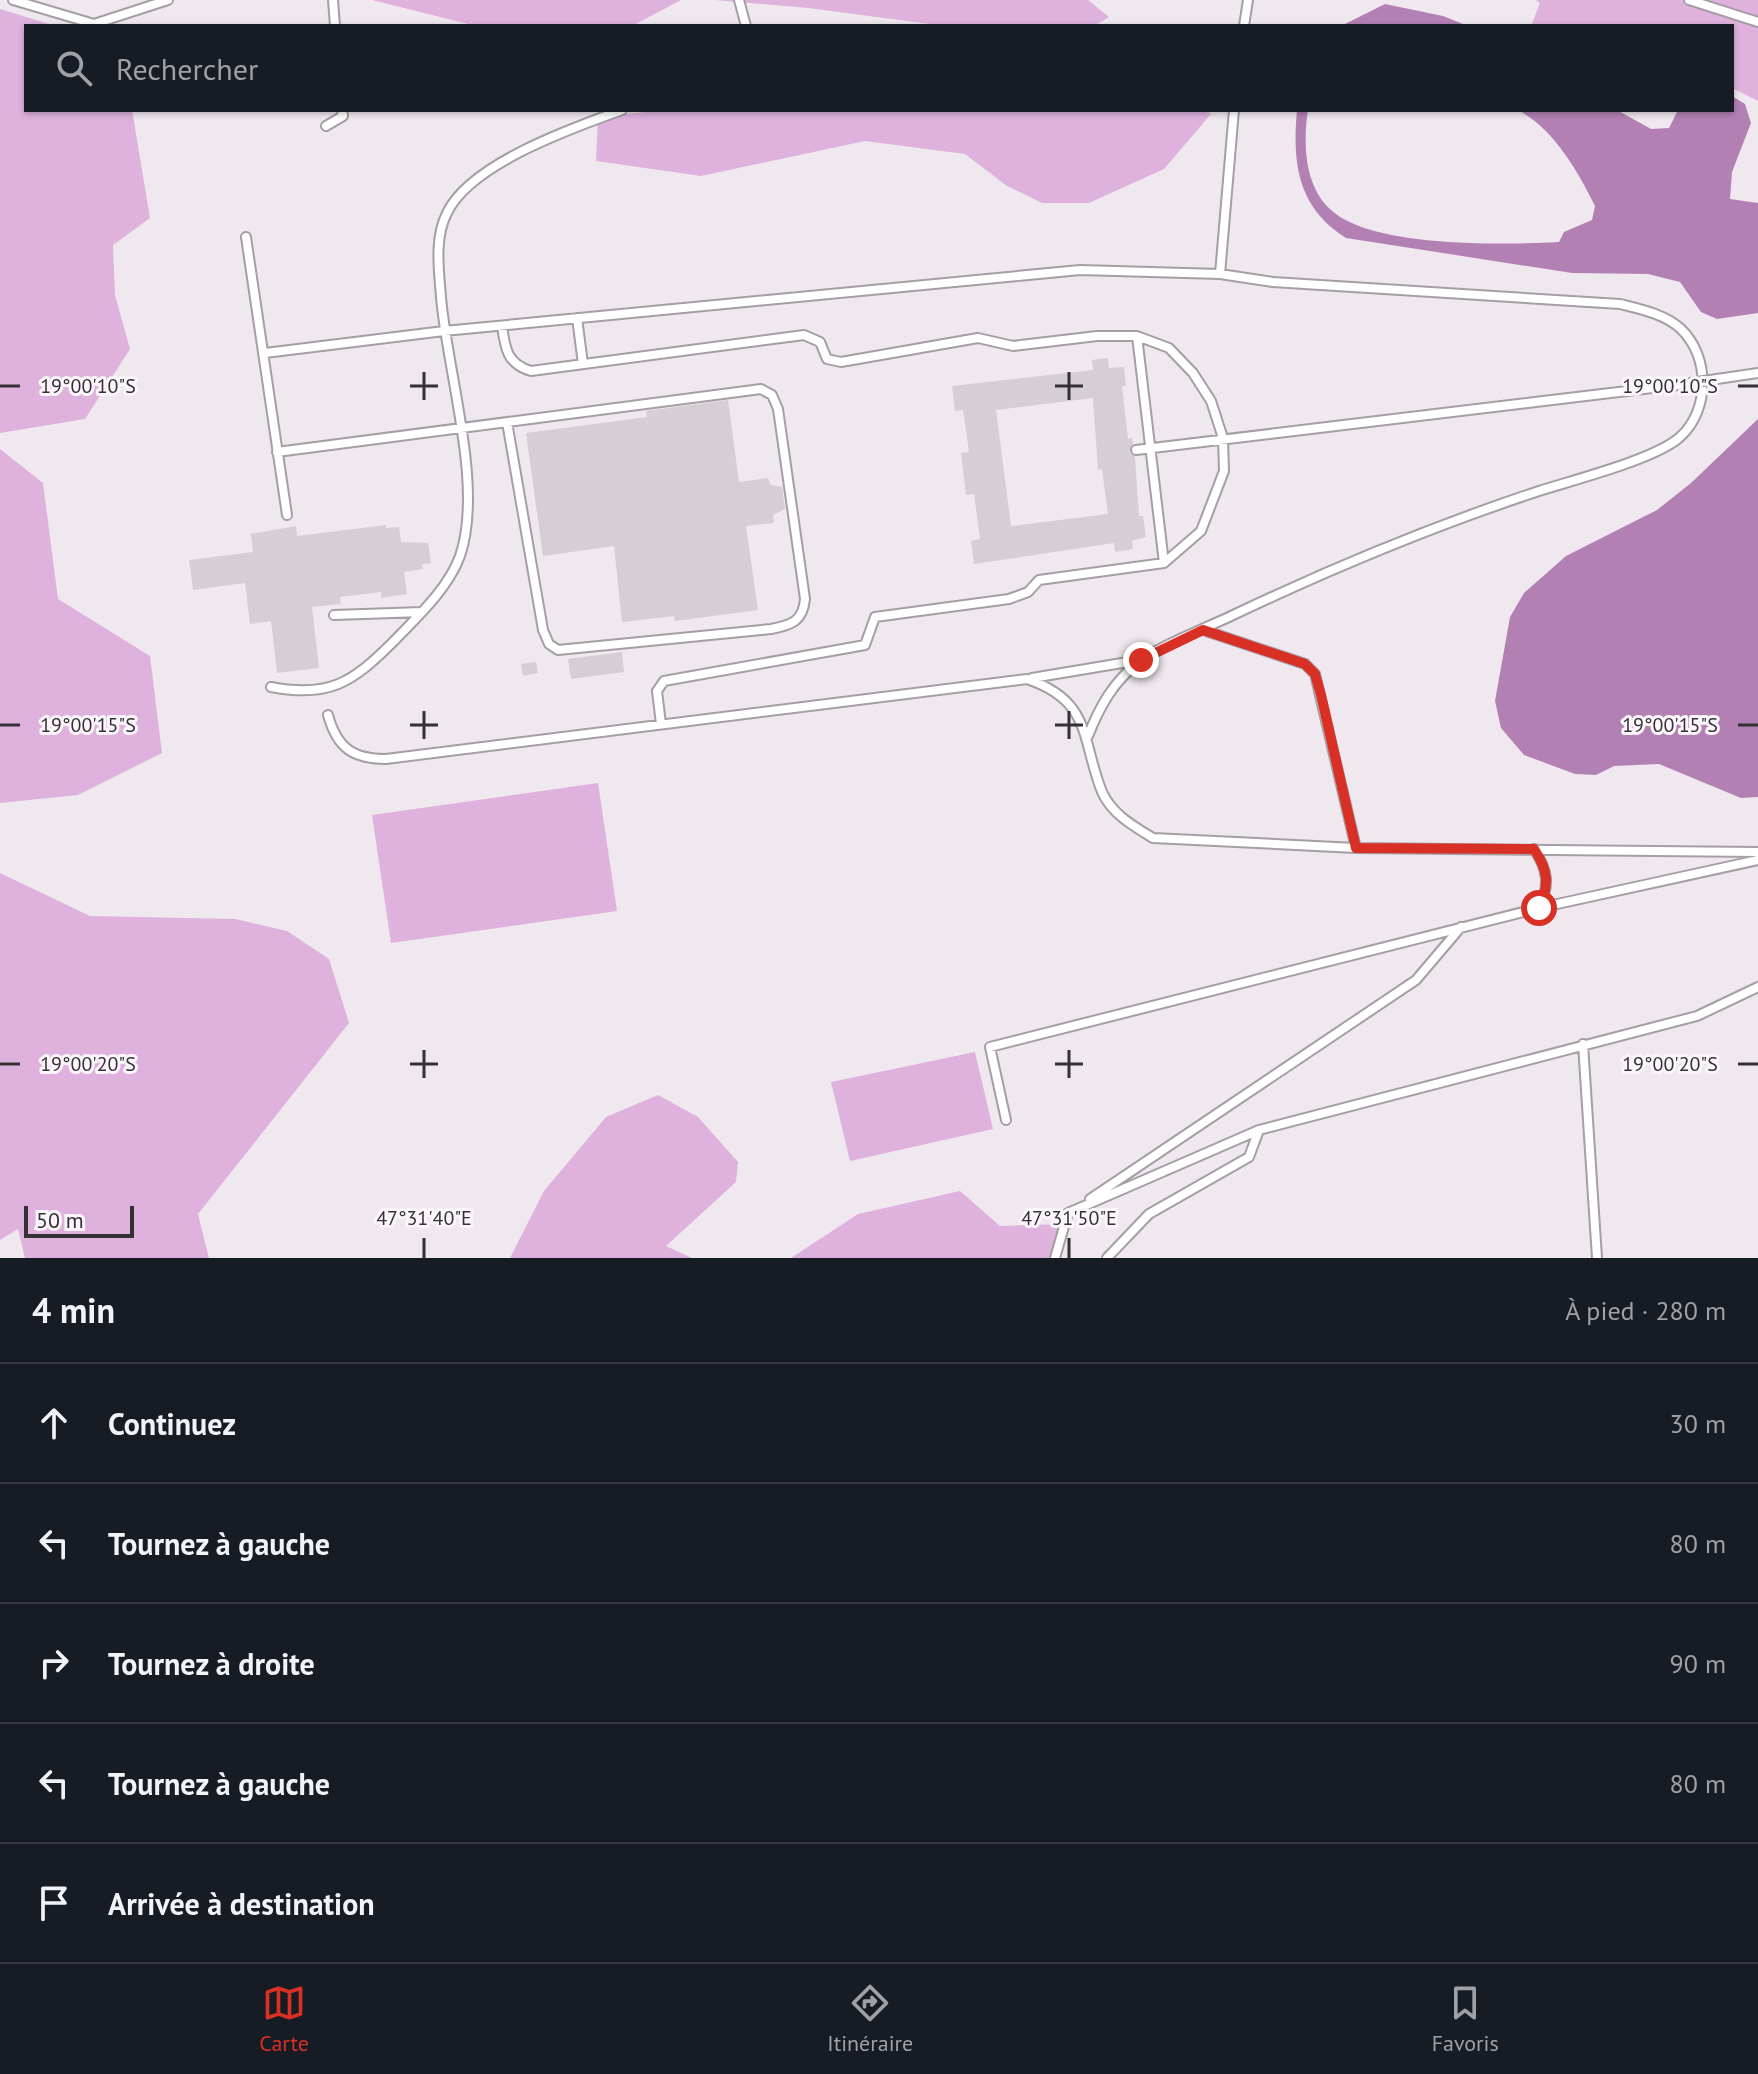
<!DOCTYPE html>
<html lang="fr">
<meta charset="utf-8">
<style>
body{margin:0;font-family:"PT Sans",sans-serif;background:#20242c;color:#f1f3f6}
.scale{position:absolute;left:24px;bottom:20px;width:110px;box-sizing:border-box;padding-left:8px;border:4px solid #343134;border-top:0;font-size:22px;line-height:28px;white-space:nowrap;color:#343134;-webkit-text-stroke:6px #fcf5fc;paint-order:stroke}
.stop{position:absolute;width:24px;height:24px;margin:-18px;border:6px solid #d93025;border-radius:50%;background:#fff}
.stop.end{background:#d93025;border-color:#fff;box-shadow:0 2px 8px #0008}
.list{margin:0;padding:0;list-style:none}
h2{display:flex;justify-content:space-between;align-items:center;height:104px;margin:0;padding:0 32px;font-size:34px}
h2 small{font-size:26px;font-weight:400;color:#9ea1a6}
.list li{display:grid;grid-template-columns:52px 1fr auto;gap:24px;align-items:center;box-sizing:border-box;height:120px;padding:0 32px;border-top:2px solid #363941}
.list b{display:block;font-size:30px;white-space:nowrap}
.list em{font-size:26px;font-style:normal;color:#9ea1a6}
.icon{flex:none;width:44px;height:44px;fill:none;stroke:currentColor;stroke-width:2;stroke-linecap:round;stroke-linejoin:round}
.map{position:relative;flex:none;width:1758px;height:1258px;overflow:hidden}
.search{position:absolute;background:#171b24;box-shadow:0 2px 6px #0004;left:24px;right:24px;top:24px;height:88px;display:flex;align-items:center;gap:20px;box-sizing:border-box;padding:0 28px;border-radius:0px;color:#9ea1a6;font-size:30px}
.sheet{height:704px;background:#171b24}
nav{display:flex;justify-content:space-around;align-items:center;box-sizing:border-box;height:112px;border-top:2px solid #363941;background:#171b24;font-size:22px;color:#9ea1a6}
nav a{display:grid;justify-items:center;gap:4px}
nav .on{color:#d93025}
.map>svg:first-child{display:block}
.green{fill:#deb2dd}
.water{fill:#b380b3}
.building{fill:#d5ced5;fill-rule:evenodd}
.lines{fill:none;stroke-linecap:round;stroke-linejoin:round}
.service-casing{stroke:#a59ea5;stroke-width:12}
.service{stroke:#fff;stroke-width:8}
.service-bridge-casing{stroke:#a59ea5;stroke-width:12;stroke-linecap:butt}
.service-bridge{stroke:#fff;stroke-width:8}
.route{stroke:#d93025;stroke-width:10}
.ticks{fill:none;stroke:#343134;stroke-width:3}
.ticks-label{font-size:20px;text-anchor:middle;fill:#343134;stroke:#fcf5fc;stroke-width:6;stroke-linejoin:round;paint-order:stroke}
</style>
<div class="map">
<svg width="1758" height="1258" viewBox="0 0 1758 1258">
<rect width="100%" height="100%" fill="#efe8ef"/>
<path class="green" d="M372 0H681L632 26H476Z
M715 0H1088L1109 17 1094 26H945L808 8Z
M1536 0H1758V101L1732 88V26H1531L1540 3Z
M0 9 56 26H26V110H132L150 218 113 245 115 295 130 349 85 419 0 433Z
M665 110H1206L1211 114 1164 169 1089 203H1042L1007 186 965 154 865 141 701 176 596 161 598 117Z
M0 449 43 483 58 599 150 656 162 753 78 795 0 803Z
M598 783 617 911 391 943 372 815Z
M0 873 90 916 235 919 287 931 329 959 349 1023 198 1214 209 1258H25L18 1229 0 1240Z
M975 1052 993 1129 850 1161 831 1082Z
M658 1095 698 1117 738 1162 736 1182 666 1246 692 1258H510L544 1191 606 1117Z
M960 1191 1000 1226 1062 1224 1057 1258H791L858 1214Z"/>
<path class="water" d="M1385 4 1443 16 1468 26H1341Z
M1732 96 1745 104 1751 123 1732 172 1730 199 1758 203V313L1717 319 1701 312 1680 282 1648 274 1572 273 1346 238C1298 208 1292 164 1297 110H1308C1303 142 1304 185 1330 209 1370 248 1504 245 1559 242L1564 232 1592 220 1595 206C1578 171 1553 128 1518 110H1617L1651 129 1669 128 1678 110H1732Z
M1758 419V797L1741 798 1659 764 1614 766 1596 775 1575 774 1524 755 1501 728 1495 701 1510 617 1524 593 1566 556 1657 510 1691 483Z"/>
<path class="building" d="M1108 358 1109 368 1124 367 1126 386H1122L1128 439 1132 438 1133 444 1129 452 1135 457 1139 516H1143L1146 537 1132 541 1133 549 1115 552 1114 543 974 564 971 541 980 539 974 494 966 495 961 453 969 452 963 410 955 411 952 386 1093 370 1092 360ZM1093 398 1098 470 1102 469 1108 514 1011 526 996 410Z
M728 400 739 482 768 478 771 485 782 487 785 509 773 515 774 523 746 526 758 610 675 621 674 616 622 622 614 546 543 556 526 433 647 417 646 411Z
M386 525V528L399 527 401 542 428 543 431 563 422 564 423 569 404 572 407 594 381 598V592L340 597 341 604 312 607 319 668 277 673 271 621 250 624 245 583 193 590 189 560 253 552 251 534 296 526 297 536Z
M622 652 624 672 571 679 568 659Z
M536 662 538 673 523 676 521 664Z"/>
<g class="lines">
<g class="service-casing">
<path id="service" d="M13 0 94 24 168 0
M333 0 335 26
M739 0 746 26
M1689 0 1758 22
M1244 26 1248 0
M326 126 343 116 342 110
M246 237 287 515
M1220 274 1234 110
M577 318 583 364
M502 326C505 348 507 364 531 371L804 335 820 342 827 359 841 362 978 338 1013 346 1097 336H1137L1169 348 1193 373 1211 401 1223 438 1224 471 1201 531 1164 563 1039 580 1028 592 1009 599 875 617 865 645 664 681 657 691 661 724
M1137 336 1164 563
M265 353 444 331 1080 270 1220 274 1273 282 1620 304C1640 309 1665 314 1681 329 1710 357 1710 410 1680 437 1656 459 1573 480 1539 491 1433 526 1332 568 1231 616 1206 628 1159 646 1139 662 1113 682 1100 706 1088 736
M1717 379 1758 373
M1136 450 1677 385
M277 452 761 389 772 395 778 409 805 599C803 621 792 625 771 629L558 650 549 644 543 630 507 422
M334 615 422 612
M1203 630 1305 664 1315 674 1356 848
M1032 678 1140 660
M271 687C329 698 352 683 393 642 417 617 448 589 460 556 484 486 447 372 441 297 439 271 434 238 447 213 470 164 572 128 622 110
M328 715C337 748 353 759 386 759L1027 679C1092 701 1081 739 1102 792 1112 814 1133 826 1153 838L1356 848 1758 852
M1534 849C1548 870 1550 885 1539 908
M1583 1044 1597 1258
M1006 1120 990 1047 1539 908 1758 860
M1090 1199 1416 980 1461 927
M1068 1213 1259 1130 1697 1016 1758 987
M1055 1258 1068 1213 1072 1211
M1107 1258 1149 1214 1249 1157 1259 1130"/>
</g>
<use href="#service" class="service"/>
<g class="service-bridge-casing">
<path id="service-bridge" d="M1677 385 1717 379"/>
</g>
<use href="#service-bridge" class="service-bridge"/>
</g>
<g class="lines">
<path class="route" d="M1141 660 1203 630 1305 664 1315 674 1321 695 1356 848 1534 849C1548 870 1550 885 1539 908"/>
</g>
<path class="ticks" d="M424 372V400M1069 372V400M0 386H20M410 386H438M1055 386H1083M1738 386H1758M424 711V739M1069 711V739M0 725H20M410 725H438M1055 725H1083M1738 725H1758M424 1050V1078M1069 1050V1078M0 1064H20M410 1064H438M1055 1064H1083M1738 1064H1758M424 1238V1258M1069 1238V1258"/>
<g class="ticks-label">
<text x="88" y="393">19°00'10"S</text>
<text x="1670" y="393">19°00'10"S</text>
<text x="88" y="732">19°00'15"S</text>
<text x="1670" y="732">19°00'15"S</text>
<text x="88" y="1071">19°00'20"S</text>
<text x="1670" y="1071">19°00'20"S</text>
<text x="424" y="1225">47°31'40"E</text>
<text x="1069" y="1225">47°31'50"E</text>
</g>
</svg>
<div class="scale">50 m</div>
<div class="stop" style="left:1539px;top:908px"></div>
<div class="stop end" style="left:1141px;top:660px"></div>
<div class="search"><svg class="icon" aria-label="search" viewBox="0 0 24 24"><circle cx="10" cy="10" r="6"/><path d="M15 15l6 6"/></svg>Rechercher</div>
</div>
<section class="sheet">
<h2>4 min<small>À pied · 280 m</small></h2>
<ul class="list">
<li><svg class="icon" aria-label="ahead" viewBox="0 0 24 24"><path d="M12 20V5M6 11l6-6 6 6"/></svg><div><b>Continuez</b></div><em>30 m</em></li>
<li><svg class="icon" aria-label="left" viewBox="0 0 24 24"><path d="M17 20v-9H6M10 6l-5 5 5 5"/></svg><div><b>Tournez à gauche</b></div><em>80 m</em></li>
<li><svg class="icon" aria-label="right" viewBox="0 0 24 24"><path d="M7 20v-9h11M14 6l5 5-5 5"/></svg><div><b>Tournez à droite</b></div><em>90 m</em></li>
<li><svg class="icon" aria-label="left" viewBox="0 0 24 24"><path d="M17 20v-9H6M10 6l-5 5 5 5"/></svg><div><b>Tournez à gauche</b></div><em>80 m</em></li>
<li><svg class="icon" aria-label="arrive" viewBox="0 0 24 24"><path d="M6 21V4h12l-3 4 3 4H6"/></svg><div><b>Arrivée à destination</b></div></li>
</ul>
</section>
<nav>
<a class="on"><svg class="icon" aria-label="map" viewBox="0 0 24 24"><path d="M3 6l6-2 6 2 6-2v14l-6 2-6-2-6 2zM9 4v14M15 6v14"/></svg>Carte</a>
<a><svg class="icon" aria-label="directions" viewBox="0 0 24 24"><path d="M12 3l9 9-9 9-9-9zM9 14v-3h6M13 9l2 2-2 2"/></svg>Itinéraire</a>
<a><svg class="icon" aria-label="saved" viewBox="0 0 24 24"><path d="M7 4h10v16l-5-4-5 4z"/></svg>Favoris</a>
</nav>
